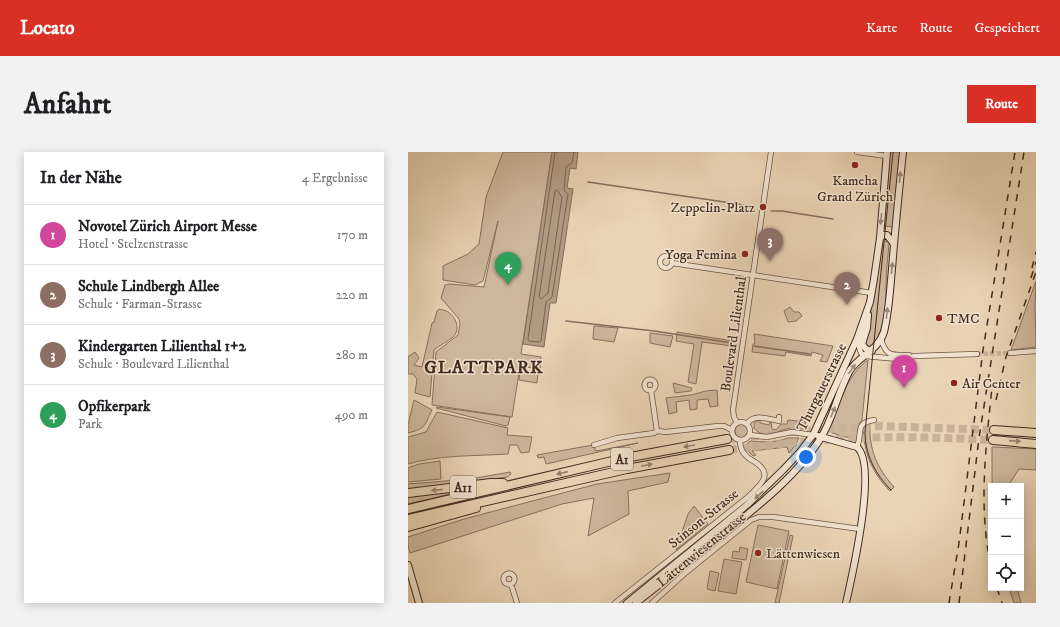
<!DOCTYPE html>
<html lang="de">
<meta charset="utf-8">
<style>
body{margin:0;font-family:"IM FELL DW Pica",serif;background:#f2f2f2;color:#202124}
.controls{position:absolute;right:12px;bottom:12px;display:grid;overflow:hidden;border-radius:0px;box-shadow:0 2px 10px #0003}
.controls button{width:36px;height:36px;display:grid;place-items:center;padding:0;border:0;border-bottom:1px solid #e0e0e0;background:#fff;color:#202124;font:20px sans-serif}
.you{position:absolute;left:398px;top:305px;width:14px;height:14px;margin:-10px;border:3px solid #fff;border-radius:50%;background:#1a73e8;box-shadow:0 0 0 6px #1a73e833}
.badge{display:grid;place-items:center;width:26px;height:26px;border-radius:50%;background:#d93025;color:#fff;font-size:13px;font-weight:700}
.pin{position:absolute;translate:-50% -33px;filter:drop-shadow(0 1px 2px #0008)}
.pin::after{content:'';position:absolute;top:21px;width:14px;height:12px;background:inherit;clip-path:polygon(0 0,100% 0,50% 100%)}
.list{margin:0;padding:0;list-style:none}
h2{display:flex;justify-content:space-between;align-items:center;height:52px;margin:0;padding:0 16px;font-size:17px}
h2 small{font-size:13px;font-weight:400;color:#757577}
.list li{display:grid;grid-template-columns:26px 1fr auto;gap:12px;align-items:center;box-sizing:border-box;height:60px;padding:0 16px;border-top:1px solid #e0e0e0}
.list b{display:block;font-size:15px;white-space:nowrap}
.list p{margin:0;font-size:13px;white-space:nowrap;color:#757577}
.list em{font-size:13px;font-style:normal;color:#757577}
.icon{flex:none;width:22px;height:22px;fill:none;stroke:currentColor;stroke-width:2;stroke-linecap:round;stroke-linejoin:round}
.map{position:relative;flex:none;width:628px;height:451px;overflow:hidden;border-radius:0px}
header{display:flex;align-items:center;gap:24px;box-sizing:border-box;height:56px;padding:0 20px;background:#d93025;color:#fff}
header strong{font-size:19px}
nav{display:flex;gap:22px;margin-inline-start:auto;font-size:14px}
.intro{display:flex;align-items:center;justify-content:space-between;box-sizing:border-box;height:96px;padding:0 24px}
h1{margin:0;font-size:28px}
.button{padding:10px 18px;border-radius:0px;background:#d93025;color:#fff;font-size:14px;font-weight:700}
main{display:flex;gap:24px;padding:0 24px}
aside{flex:1;background:#fff;border-radius:0px;box-shadow:0 2px 10px #0003}
.map>svg:first-child{display:block}
.green{fill:#cdb79c;stroke:#88715e}
.water{fill:#b09b82;stroke:#846e5b}
.lines{fill:none;stroke-linecap:round;stroke-linejoin:round}
.shore{stroke:#796351;stroke-width:1}
.stream{stroke:#846e5b;stroke-width:1.5}
.street-tunnel{stroke:#c8b297;stroke-width:4.5;stroke-dasharray:4.5 2;stroke-linecap:butt}
.highway-tunnel{stroke:#c8b297;stroke-width:8;stroke-dasharray:8 4;stroke-linecap:butt}
.street-casing{stroke:#6c5545;stroke-width:6}
.secondary-casing{stroke:#422b20;stroke-width:8}
.highway-casing{stroke:#422b20;stroke-width:10}
.street{stroke:#f1e3cf;stroke-width:4.5}
.secondary{stroke:#f1e3cf;stroke-width:6}
.highway{stroke:#e9d4b5;stroke-width:8}
.tram{stroke:#422b20;stroke-width:1}
.rail{stroke:#422b20;stroke-width:1.5;stroke-dasharray:7 7;stroke-linecap:butt}
.oneway{fill:#9a8778}
.oneway2{fill:#96806a}
.poi-dot{fill:#8f2418;stroke:#f1e3cf;stroke-width:1.5}
.labels{text-anchor:middle;stroke-width:3;stroke-linejoin:round;paint-order:stroke}
.shield{fill:#f1e3cf;stroke:#766254;stroke-width:1}
.shield-label{font-size:13px;font-weight:bold;fill:#422b20}
.poi-label{font-size:14px;fill:#422b20;stroke:#f1e3cf;text-anchor:start}
.street-label{font-size:14px;fill:#422b20;stroke:#f1e3cf}
.district-label{font-size:18px;font-weight:bold;letter-spacing:1px;fill:#422b20;stroke:#f1e3cf}
</style>
<header>
<strong>Locato</strong>
<nav><a>Karte</a><a>Route</a><a>Gespeichert</a></nav>
</header>
<div class="intro"><h1>Anfahrt</h1><a class="button">Route</a></div>
<main>
<aside>
<h2>In der Nähe<small>4 Ergebnisse</small></h2>
<ul class="list">
<li><span class="badge" style="background:#d1479c">1</span><div><b>Novotel Zürich Airport Messe</b><p>Hotel · Stelzenstrasse</p></div><em>170 m</em></li>
<li><span class="badge" style="background:#8d6e63">2</span><div><b>Schule Lindbergh Allee</b><p>Schule · Farman-Strasse</p></div><em>220 m</em></li>
<li><span class="badge" style="background:#8d6e63">3</span><div><b>Kindergarten Lilienthal 1+2</b><p>Schule · Boulevard Lilienthal</p></div><em>280 m</em></li>
<li><span class="badge" style="background:#2e9e5b">4</span><div><b>Opfikerpark</b><p>Park</p></div><em>490 m</em></li>
</ul>
</aside>
<div class="map">
<svg width="628" height="451" viewBox="0 0 628 451">
<rect width="100%" height="100%" fill="#e9d4b5"/>
<filter id="stains"><feTurbulence type="fractalNoise" baseFrequency=".005" numOctaves="4"/><feColorMatrix values="0 0 0 0 .2 0 0 0 0 .09 0 0 0 0 .02 0 0 0 .5 -.17"/></filter>
<radialGradient id="worn" r=".72"><stop offset=".6" stop-color="#630" stop-opacity="0"/><stop offset="1" stop-color="#630" stop-opacity=".3"/></radialGradient>
<path class="green" d="M95 0H144L113 202 133 205 132 217 112 214 104 265 24 253 28 200 50 183 52 172 51 167 33 146 37 133 41 132 76 135 90 69 75 129 67 133 35 128V114L60 102 71 92 78 45Z
M482 0H492L485 75 475 74Z
M473 89H481V92C480 105 478 119 478 133 478 156 478 175 463 195L461 196 456 191 463 167V155Z
M628 129 627 154 628 195 603 198Z
M382 155 386 160H391L394 164 388 169 380 170 376 159Z
M31 157C34 158 37 158 40 160 48 165 53 177 45 185 39 190 32 193 26 198L22 245 7 241 9 227 5 222H0V205L7 200 11 206 6 213 14 215 24 171 26 170 29 159Z
M186 174 210 176 206 190 185 187Z
M269 180 325 189 324 194 294 190 288 232 280 230 286 192 268 189Z
M242 181 265 184 262 195 242 191Z
M346 182 425 194 419 210 412 209 415 203 404 200 403 204 378 200 377 204 344 200 345 192 347 191Z
M460 208 454 268 450 273 449 288 424 281 422 277C430 255 439 222 460 208Z
M112 219 130 221 129 231 111 228Z
M265 231 284 236 283 239 267 241Z
M309 238 310 254 302 255 300 247 289 248V257L282 258 281 248 268 250 269 260 261 262 258 246 283 243 298 239Z
M6 248 24 258C16 274 19 276 0 281V273Z
M29 255 102 265 100 273 98 274 28 256Z
M29 260 100 276 99 283 124 285 121 300 113 301 109 293H102L100 302C69 304 29 303 0 312V285L18 280Z
M352 268V271L361 273 362 270H363L364 277 368 278 373 272H379L380 268 398 270 395 277C389 277 384 276 378 277 368 280 354 287 346 276V271Z
M462 272C461 298 469 316 486 335L482 339C464 321 456 301 455 275Z
M327 279a7 7 0 1 1 14 0a7 7 0 1 1-14 0Z
M380 286H391L388 292 381 301 379 295 344 299 348 303 345 304 338 297V293L342 289C355 290 367 291 380 286Z
M230 291 138 312 136 305 130 306 129 303 185 293 188 299Z
M584 295 628 297V318L611 317 600 334H584Z
M32 309 33 327 0 330V316L11 312Z
M102 320 103 322 99 325 59 331 0 337V332L62 327Z
M262 321 260 330 220 339 221 362 180 384 186 346 154 352 2 401 0 394V385L56 367 189 332Z
M49 339 50 340 0 352V344Z
M286 354 300 372 268 398 280 362Z
M350 373 381 379 369 437 338 430Z
M382 383 385 384 371 451H367Z
M332 395 340 397 338 408 324 406 325 399 331 400Z
M316 407 334 410 328 442 310 439Z
M302 419 311 421 307 439 299 437Z
M601 436H609L613 451H606Z"/>
<path class="water" d="M144 0H170L168 17 162 16 159 36 165 37 148 151H142L136 195 115 192Z"/>
<g class="lines">
<path class="shore" d="M147 0 120 187 121 189 131 190 133 189 138 150 144 145 160 42 156 38 158 15 164 11 166 0
M149 38 154 45 140 141 133 147 131 145 147 39Z"/>
<path class="stream" d="M180 30 330 52 346 56
M363 59H374L425 67
M158 169 246 179 324 191
M346 194 402 202"/>
<path class="street-tunnel" d="M569 202 602 201"/>
<path class="highway-tunnel" d="M383 280 416 277 471 274 586 278
M319 287 370 282
M321 298C363 293 405 288 448 286 494 284 539 286 585 288"/>
<g class="street-casing">
<path id="street" d="M449 0 479 4
M252 110a6 6 0 1 1 12 0a6 6 0 1 1-12 0Z
M264 111 464 141
M454 184 451 195 453 201 457 204 490 207 507 204 569 202
M473 187C478 205 484 203 501 203
M602 201 628 199
M236.5 233a5.5 5.5 0 1 1 11 0a5.5 5.5 0 1 1-11 0Z
M243 238 249 279
M324 279a9 9 0 1 1 18 0a9 9 0 1 1-18 0Z
M329 271 326 265 325 258 363 0
M339 272C346 261 360 267 371 269V265
M249 279 258 280 310 274H316L324 278
M342 283 359 285 384 280 405 283
M186 293 209 286 246 281 249 279
M449 295C455 281 446 271 466 268
M95.5 427a5.5 5.5 0 1 1 11 0a5.5 5.5 0 1 1-11 0Z
M103 432 109 451
M207 451 340 345C351 334 367 323 347 310 343 308 338 305 335 300 333 297 332 292 332 288
M244 451 276 422 343 368 351 365H365L452 377"/>
</g>
<g class="secondary-casing">
<path id="secondary" d="M472 86 476 83H479L486 92
M460 163 459 176 454 192 458 197 464 199
M410 284 449 295C470 313 444 424 438 451
M0 413 11 451
M219 451 339 353 375 318 392 300 405 283 449 187 462 150 466 127 472 86 479 0
M228 451C258 427 288 403 318 380 351 353 387 325 411 289 425 268 429 242 441 220 450 204 470 199 476 180 481 160 482 138 484 117 487 78 491 39 495 0"/>
</g>
<g class="highway-casing">
<path id="highway" d="M586 278 628 281
M585 288 628 292
M0 341 83 331H95
M0 357 217 306 319 287
M0 367 219 317 321 298
M0 375 68 356"/>
</g>
<use href="#street" class="street"/>
<use href="#secondary" class="secondary"/>
<use href="#highway" class="highway"/>
<path class="tram" d="M483 338C467 322 457 302 457 280L485 0"/>
<path class="rail" d="M624 116 628 100
M623 126 628 110
M588 248 598 205 628 120
M583 414C570 355 578 295 584 235
M589 436 594 451
M541 451 551 391 575 198 607 0
M551 451 571 286 616 0"/>
</g>
<defs><path id="oneway-solid" d="M-6-.8H1V-3.2L6.5 0L1 3.2V.8H-6Z"/></defs>
<g class="oneway">
<use href="#oneway-solid" transform="translate(492 25) rotate(-85)"/>
<use href="#oneway-solid" transform="translate(473 67) rotate(96)"/>
<use href="#oneway-solid" transform="translate(484 116) rotate(-84)"/>
<use href="#oneway-solid" transform="translate(479 161) rotate(-83)"/>
<use href="#oneway-solid" transform="translate(444 217) rotate(-54)"/>
<use href="#oneway-solid" transform="translate(425 260) rotate(-68)"/>
<use href="#oneway-solid" transform="translate(351 343) rotate(137)"/>
</g>
<g class="oneway2">
<use href="#oneway-solid" transform="translate(607 289) rotate(4)"/>
<use href="#oneway-solid" transform="translate(281 294) rotate(170)"/>
<use href="#oneway-solid" transform="translate(239 313) rotate(-12)"/>
<use href="#oneway-solid" transform="translate(154 321) rotate(167)"/>
<use href="#oneway-solid" transform="translate(29 338) rotate(175)"/>
</g>
<g class="poi-dot">
<circle cx="447" cy="13" r="4"/>
<circle cx="355" cy="55" r="4"/>
<circle cx="337" cy="102" r="4"/>
<circle cx="531" cy="166" r="4"/>
<circle cx="546" cy="231" r="4"/>
<circle cx="350" cy="401" r="4"/>
</g>
<g class="labels">
<g class="shield">
<rect x="203" y="296" width="22" height="22" rx="3"/>
<rect x="42" y="324" width="26" height="22" rx="3"/>
</g>
<g class="shield-label">
<text x="214" y="312">A1</text>
<text x="55" y="340">A11</text>
</g>
<g class="poi-label">
<text x="447" y="33" text-anchor="middle">Kameha<tspan x="447" dy="16">Grand Zürich</tspan></text>
<text x="347" y="60" text-anchor="end">Zeppelin-Platz</text>
<text x="329" y="107" text-anchor="end">Yoga Femina</text>
<text x="539" y="171">TMC</text>
<text x="554" y="236">Air Center</text>
<text x="358" y="406">Lättenwiesen</text>
</g>
<g class="street-label">
<text transform="translate(325 182) rotate(-82)" y="5">Boulevard Lilienthal</text>
<text transform="translate(413 235) rotate(-64)" y="5">Thurgauerstrasse</text>
<text transform="translate(295 366) rotate(-39)" y="5">Stinson-Strasse</text>
<text transform="translate(293 397) rotate(-39)" y="5">Lättenwiesenstrasse</text>
</g>
<g class="district-label">
<text x="76" y="221">GLATTPARK</text>
</g>
</g>
<rect width="100%" height="100%" filter="url(#stains)"/>
<rect width="100%" height="100%" fill="url(#worn)"/>
</svg>
<div class="controls">
<button>+</button>
<button>−</button>
<button><svg class="icon" aria-label="locate" viewBox="0 0 24 24"><circle cx="12" cy="12" r="6"/><path d="M12 2v4M12 18v4M2 12h4M18 12h4"/></svg></button>
</div>
<div class="you"></div>
<div class="pin badge" style="left:496px;top:236px;background:#d1479c">1</div>
<div class="pin badge" style="left:439px;top:153px;background:#8d6e63">2</div>
<div class="pin badge" style="left:362px;top:109px;background:#8d6e63">3</div>
<div class="pin badge" style="left:100px;top:133px;background:#2e9e5b">4</div>
</div>
</main>
